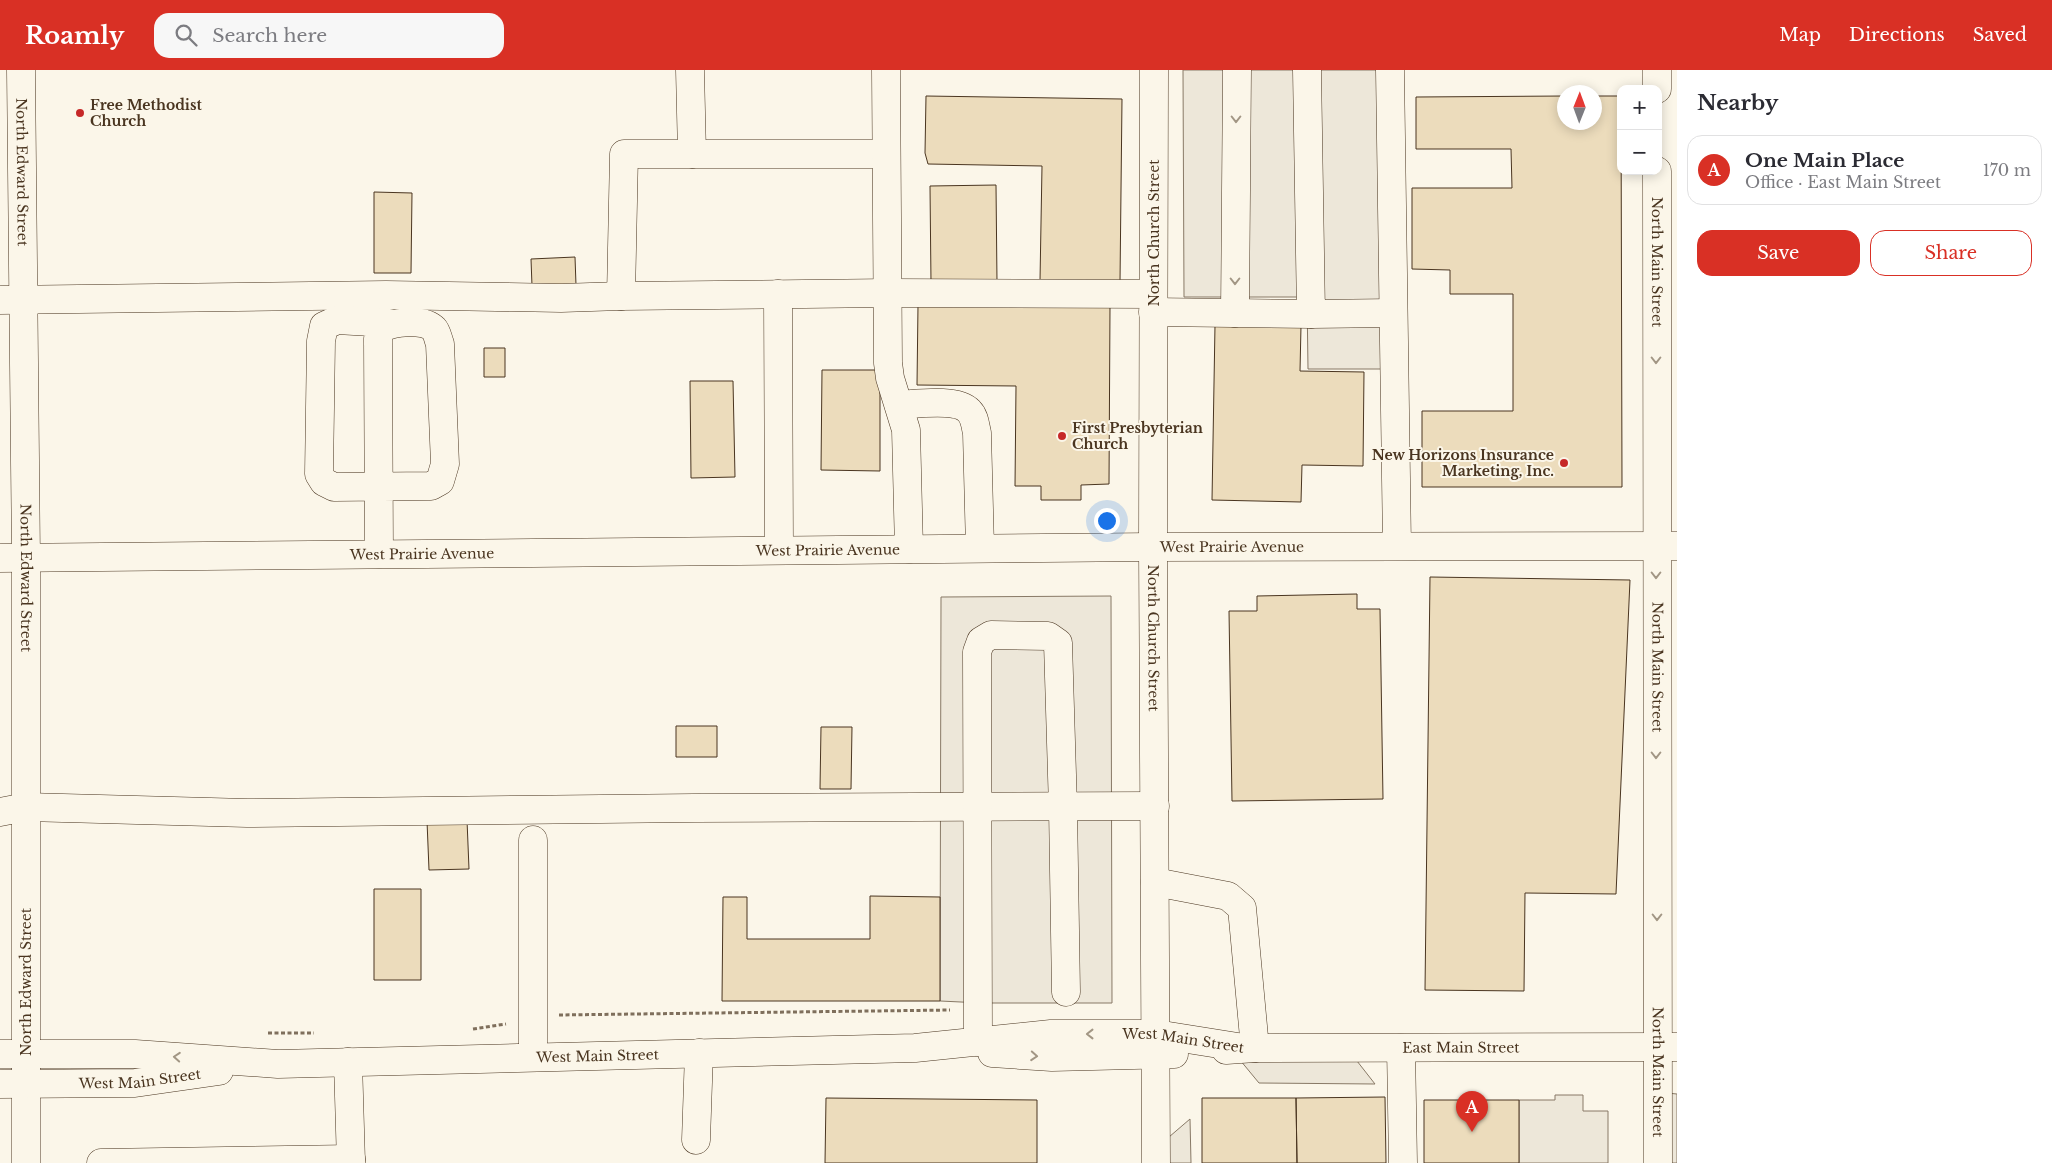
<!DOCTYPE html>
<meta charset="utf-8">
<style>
body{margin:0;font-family:"Libre Baskerville",serif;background:#f7f7f7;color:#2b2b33}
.controls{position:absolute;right:15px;top:15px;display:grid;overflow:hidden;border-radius:10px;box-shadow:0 2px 12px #0003}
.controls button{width:45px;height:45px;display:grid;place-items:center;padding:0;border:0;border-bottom:1px solid #e1e1e2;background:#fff;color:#2b2b33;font:25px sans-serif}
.compass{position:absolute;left:1557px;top:15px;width:45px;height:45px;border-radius:50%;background:#fff;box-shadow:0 2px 12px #0003;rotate:1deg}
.you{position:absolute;left:1106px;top:450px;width:18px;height:18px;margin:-12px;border:4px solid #fff;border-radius:50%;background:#1a73e8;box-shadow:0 0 0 8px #1a73e833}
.badge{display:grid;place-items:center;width:32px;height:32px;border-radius:50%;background:#d93025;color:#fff;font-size:16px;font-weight:700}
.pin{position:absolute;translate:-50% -41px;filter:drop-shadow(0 1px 2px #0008)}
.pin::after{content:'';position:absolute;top:26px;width:18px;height:15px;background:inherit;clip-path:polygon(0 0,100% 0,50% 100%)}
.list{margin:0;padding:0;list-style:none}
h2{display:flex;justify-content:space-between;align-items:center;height:65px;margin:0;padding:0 20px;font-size:21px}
h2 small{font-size:16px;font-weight:400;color:#7c7c81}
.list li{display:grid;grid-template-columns:32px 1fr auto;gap:15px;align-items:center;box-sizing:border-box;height:70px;margin:0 10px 10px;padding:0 10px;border:1px solid #e1e1e2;border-radius:15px}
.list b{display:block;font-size:19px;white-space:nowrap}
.list p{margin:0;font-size:16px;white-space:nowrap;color:#7c7c81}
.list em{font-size:16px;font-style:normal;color:#7c7c81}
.actions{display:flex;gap:10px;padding:15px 20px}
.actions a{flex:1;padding:11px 0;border:1px solid #d93025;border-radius:15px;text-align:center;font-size:18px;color:#d93025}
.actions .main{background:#d93025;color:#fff}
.icon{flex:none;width:28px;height:28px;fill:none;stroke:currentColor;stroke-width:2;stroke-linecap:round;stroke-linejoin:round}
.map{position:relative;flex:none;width:1677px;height:1093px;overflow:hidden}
header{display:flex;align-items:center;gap:30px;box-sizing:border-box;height:70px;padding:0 25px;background:#d93025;color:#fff}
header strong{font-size:24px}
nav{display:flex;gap:28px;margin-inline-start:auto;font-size:18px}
.search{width:350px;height:45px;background:#f7f7f7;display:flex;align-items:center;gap:12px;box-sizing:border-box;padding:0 18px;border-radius:15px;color:#7c7c81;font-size:19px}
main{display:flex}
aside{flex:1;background:#fff}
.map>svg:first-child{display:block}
.parking{fill:#ede7d9;stroke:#887966}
.building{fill:#ecdcbc;stroke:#4a3520}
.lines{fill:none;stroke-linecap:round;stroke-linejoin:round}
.minor-casing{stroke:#4a3520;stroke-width:29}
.major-casing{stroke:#4a3520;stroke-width:29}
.path{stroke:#7f6f5c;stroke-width:3;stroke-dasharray:4 2.5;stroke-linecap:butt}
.minor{stroke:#fbf6e9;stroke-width:28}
.major{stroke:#fbf6e9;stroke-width:28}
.oneway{stroke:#a29684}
.poi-dot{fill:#c62828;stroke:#fbf6e9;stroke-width:2}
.labels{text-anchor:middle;stroke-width:4;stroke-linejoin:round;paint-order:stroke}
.poi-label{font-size:14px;font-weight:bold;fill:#4a3520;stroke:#fbf6e9;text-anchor:start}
.street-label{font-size:14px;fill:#4a3520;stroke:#fbf6e9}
</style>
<header>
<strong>Roamly</strong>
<div class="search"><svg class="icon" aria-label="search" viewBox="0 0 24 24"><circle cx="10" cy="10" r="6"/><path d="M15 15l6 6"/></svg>Search here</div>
<nav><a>Map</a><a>Directions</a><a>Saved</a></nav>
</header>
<main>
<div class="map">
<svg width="1677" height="1093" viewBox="0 0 1677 1093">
<rect width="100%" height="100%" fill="#fbf6e9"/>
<path class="parking" d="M1183 0H1379L1381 299H1308L1307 227H1184Z
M1111 526 1112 933H982L940 931 941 527Z
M1240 990 1357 991 1375 1014 1259 1013Z
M1667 1023 1677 1024V1093H1667Z
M1555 1025H1583V1041H1608V1093H1519V1030H1555Z
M1190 1049 1191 1093H1169V1067Z"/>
<path class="building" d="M926 26 1122 29 1120 212 1040 211 1042 96 928 94 925 83Z
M1564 26V52H1594V26H1621L1622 417H1422V341H1513V224H1450V200L1412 199V118H1512L1511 79H1416V27Z
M996 115 997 212 931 213 930 116Z
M374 122 412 123 411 203H374Z
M575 187 576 215 532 216 531 189Z
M918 235 1110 236 1109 414 1081 415V430H1041V416H1015L1016 316 917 315Z
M1215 255 1301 256 1300 301 1364 302 1363 396 1302 395 1301 432 1212 430Z
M484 278H505V307H484Z
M822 300H880V401L821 400Z
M690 311H733L735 407 691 408Z
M1430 507 1630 510 1616 824 1525 823 1524 921 1425 920Z
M1357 524V539H1380L1383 729 1232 731 1229 541H1257V526Z
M676 656H717V687H676Z
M821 657H852L851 719H820Z
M467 750 469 799 429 800 427 751Z
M374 819H421V910H374Z
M870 826 940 827V931H722L723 827H747V869H870Z
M1385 1027 1386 1093H1297L1296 1028Z
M826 1028 1037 1030V1093H825Z
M1202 1028H1296L1297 1093H1202Z
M1424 1030H1519V1093H1424Z"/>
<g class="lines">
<g class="minor-casing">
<g id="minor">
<path id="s1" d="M21 0 26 488V1093"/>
<path d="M690 0 692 84H886"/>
<path d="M886 0 888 293 890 308 906 360 909 479"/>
<path id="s2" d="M1154 0 1153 477 1156 1093"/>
<path d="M1307 0 1311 244 1393 243"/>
<path d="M1390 0 1397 476"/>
<path d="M692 84H624L621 226 888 223 1153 224"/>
<path d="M778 224 779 480"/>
<path d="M0 230 386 225 561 228 621 226"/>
<path d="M1153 242 1311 244"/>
<path d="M1235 243 1237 0"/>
<path d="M899 335C917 334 957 328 969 341 975 347 975 355 977 363L980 478"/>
<path d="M379 484 378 269 380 259C392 252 424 248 434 259 437 262 438 269 440 274L445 394 440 411 431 416 334 417 324 412 319 404 321 271 324 256 337 250 389 253"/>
<path id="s3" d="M0 488 1153 477 1677 476"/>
<path d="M0 742 26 737 247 743 694 738 1155 736"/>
<path d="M1155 812 1228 826 1242 838 1255 978"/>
<path d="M978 972 977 582 981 571 991 565 1048 566 1058 573 1063 738 1066 922"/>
<path d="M1401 978 1403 1093"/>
<path id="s4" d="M1226 980 1255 978 1677 977"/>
<path d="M992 983 1052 987 1174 984"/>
<path id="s5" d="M0 984H135L278 994 915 978 1051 964H1156L1244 978"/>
<path d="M533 987V770"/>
<path d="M348 992 351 1093"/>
<path id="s6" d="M0 1014 135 1013 219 1001"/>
<path d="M696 1070 699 983"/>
<path d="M101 1093 351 1089"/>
</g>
</g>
<g class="major-casing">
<g id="major">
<path d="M1657 19V0"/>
<path id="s7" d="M1657 101 1658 1093"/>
</g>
</g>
<path class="path" d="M559 945 950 940
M473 959 506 954
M268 963H314"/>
<use href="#minor" class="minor"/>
<use href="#major" class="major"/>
</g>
<defs><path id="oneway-chevron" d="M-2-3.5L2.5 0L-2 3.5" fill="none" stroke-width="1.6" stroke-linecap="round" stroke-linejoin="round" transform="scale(1.25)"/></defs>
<g class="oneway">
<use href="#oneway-chevron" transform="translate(1236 49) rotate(90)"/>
<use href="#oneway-chevron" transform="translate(1235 211) rotate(90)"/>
<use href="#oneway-chevron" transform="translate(1656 290) rotate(90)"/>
<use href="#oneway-chevron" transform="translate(1656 505) rotate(90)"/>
<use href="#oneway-chevron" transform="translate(1656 685) rotate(90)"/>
<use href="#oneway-chevron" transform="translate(1657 847) rotate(90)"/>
<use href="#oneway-chevron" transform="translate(1090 964) rotate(180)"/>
<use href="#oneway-chevron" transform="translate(1034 986) rotate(4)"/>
<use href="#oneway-chevron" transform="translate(177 987) rotate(-176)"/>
</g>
<g class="poi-dot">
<circle cx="80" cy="43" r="5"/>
<circle cx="1062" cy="366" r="5"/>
<circle cx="1564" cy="393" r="5"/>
</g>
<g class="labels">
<g class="poi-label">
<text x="90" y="40">Free Methodist<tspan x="90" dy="16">Church</tspan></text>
<text x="1072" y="363">First Presbyterian<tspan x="1072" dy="16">Church</tspan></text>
<text x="1554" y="390" text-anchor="end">New Horizons Insurance<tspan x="1554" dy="16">Marketing, Inc.</tspan></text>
</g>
<g class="street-label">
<text dy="5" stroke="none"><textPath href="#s1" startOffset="102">North Edward Street</textPath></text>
<text transform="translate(1154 163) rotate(-90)" y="5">North Church Street</text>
<text dy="5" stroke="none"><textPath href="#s7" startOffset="91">North Main Street</textPath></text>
<text dy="5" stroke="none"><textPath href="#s3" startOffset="1232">West Prairie Avenue</textPath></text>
<text dy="5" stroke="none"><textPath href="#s3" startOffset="828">West Prairie Avenue</textPath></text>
<text dy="5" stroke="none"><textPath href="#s3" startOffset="422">West Prairie Avenue</textPath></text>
<text dy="5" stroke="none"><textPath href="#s1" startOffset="508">North Edward Street</textPath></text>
<text dy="5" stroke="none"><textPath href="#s2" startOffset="568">North Church Street</textPath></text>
<text dy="5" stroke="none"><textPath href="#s7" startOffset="496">North Main Street</textPath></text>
<text transform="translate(26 912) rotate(-90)" y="5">North Edward Street</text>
<text dy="5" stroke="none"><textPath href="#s5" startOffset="1185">West Main Street</textPath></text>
<text dy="5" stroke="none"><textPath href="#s4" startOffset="235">East Main Street</textPath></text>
<text dy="5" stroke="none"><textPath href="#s5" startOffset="598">West Main Street</textPath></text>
<text dy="5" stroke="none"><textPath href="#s7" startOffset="901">North Main Street</textPath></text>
<text dy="5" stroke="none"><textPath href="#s6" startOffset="140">West Main Street</textPath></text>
</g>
</g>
</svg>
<div class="controls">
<button>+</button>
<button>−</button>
</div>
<svg class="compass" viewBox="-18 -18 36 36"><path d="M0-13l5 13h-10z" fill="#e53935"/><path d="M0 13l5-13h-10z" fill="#7c7c81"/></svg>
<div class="you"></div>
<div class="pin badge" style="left:1472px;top:1062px">A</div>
</div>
<aside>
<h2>Nearby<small></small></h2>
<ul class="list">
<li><span class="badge">A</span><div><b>One Main Place</b><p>Office · East Main Street</p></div><em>170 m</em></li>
</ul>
<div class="actions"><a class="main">Save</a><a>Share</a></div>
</aside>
</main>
